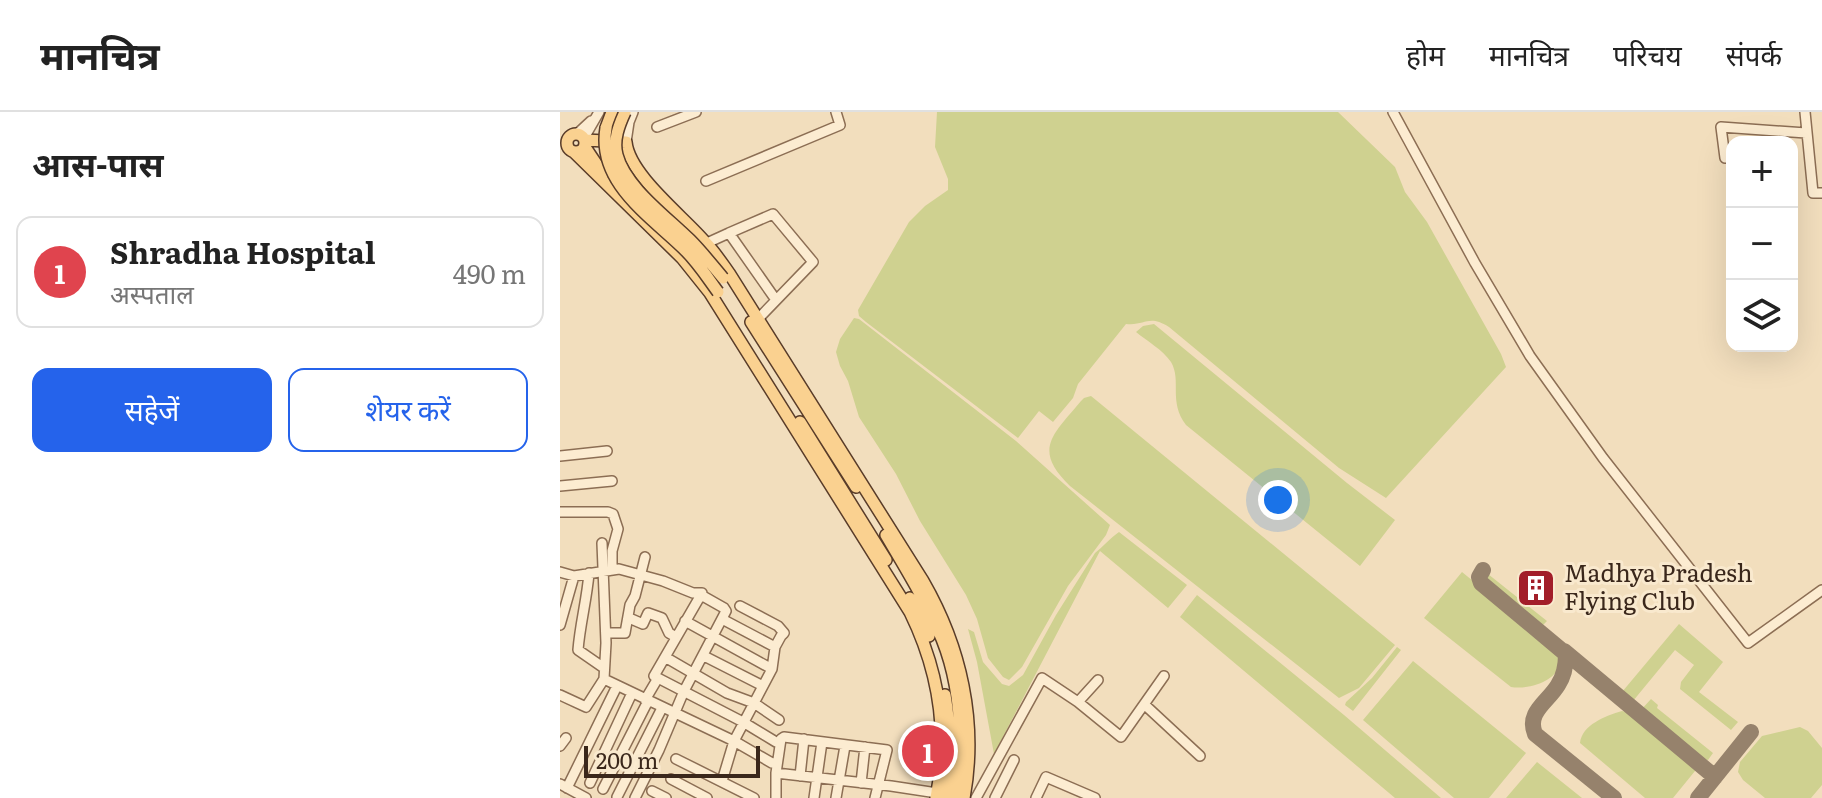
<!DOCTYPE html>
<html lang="hi">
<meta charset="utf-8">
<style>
body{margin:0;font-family:Literata,"Noto Sans Devanagari",serif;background:#f2f2f2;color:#222}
.controls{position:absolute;right:24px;top:24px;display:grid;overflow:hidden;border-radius:16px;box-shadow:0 8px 32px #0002}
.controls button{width:72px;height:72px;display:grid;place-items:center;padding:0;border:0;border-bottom:2px solid #e0e0e0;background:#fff;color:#222;font:40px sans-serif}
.scale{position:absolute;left:24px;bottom:20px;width:176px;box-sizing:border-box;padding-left:8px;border:4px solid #3a271b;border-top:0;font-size:22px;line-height:28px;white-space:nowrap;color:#3a271b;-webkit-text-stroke:6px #f9e9ce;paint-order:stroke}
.you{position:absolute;left:718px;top:388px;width:28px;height:28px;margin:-20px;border:6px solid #fff;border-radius:50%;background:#1a73e8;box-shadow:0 0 0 12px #1a73e833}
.badge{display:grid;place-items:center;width:52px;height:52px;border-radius:50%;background:#2563eb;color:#fff;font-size:26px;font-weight:700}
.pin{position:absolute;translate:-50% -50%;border:4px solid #fff;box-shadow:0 2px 8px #0006}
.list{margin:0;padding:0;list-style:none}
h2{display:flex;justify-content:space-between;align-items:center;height:104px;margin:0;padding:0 32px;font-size:34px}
h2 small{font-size:26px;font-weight:400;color:#767676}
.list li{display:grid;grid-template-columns:52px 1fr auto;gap:24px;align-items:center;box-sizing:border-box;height:112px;margin:0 16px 16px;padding:0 16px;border:2px solid #e0e0e0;border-radius:16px}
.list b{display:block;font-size:30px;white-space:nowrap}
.list p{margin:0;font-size:26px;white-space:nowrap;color:#767676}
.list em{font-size:26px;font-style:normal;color:#767676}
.actions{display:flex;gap:16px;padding:24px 32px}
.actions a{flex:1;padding:18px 0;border:2px solid #2563eb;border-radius:16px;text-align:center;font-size:28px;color:#2563eb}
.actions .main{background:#2563eb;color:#fff}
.icon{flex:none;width:44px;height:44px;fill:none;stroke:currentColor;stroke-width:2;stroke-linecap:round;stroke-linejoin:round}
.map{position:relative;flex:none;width:1262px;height:686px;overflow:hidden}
header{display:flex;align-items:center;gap:48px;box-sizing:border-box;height:112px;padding:0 40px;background:#fff;border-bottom:2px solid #e0e0e0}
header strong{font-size:38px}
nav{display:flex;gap:44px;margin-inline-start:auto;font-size:28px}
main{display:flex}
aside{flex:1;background:#fff}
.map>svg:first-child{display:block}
.green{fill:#cfd190}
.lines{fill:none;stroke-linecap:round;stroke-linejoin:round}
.taxiway{stroke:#96826c;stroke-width:16}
.minor-casing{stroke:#8c6e54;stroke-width:12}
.major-casing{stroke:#593c29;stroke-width:14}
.minor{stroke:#fcecd1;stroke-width:9}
.major{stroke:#fad190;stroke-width:11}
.major-bridge-casing{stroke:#593c29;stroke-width:14;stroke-linecap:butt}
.major-bridge{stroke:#fad190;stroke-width:11}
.labels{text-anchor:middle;stroke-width:6;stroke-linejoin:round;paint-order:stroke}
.poi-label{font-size:24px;fill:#3a271b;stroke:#f9e9ce;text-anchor:start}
</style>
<header>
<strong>मानचित्र</strong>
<nav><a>होम</a><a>मानचित्र</a><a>परिचय</a><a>संपर्क</a></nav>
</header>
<main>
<aside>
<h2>आस-पास<small></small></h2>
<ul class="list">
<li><span class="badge" style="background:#e0444e">1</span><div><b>Shradha Hospital</b><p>अस्पताल</p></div><em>490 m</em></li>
</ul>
<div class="actions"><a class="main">सहेजें</a><a>शेयर करें</a></div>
</aside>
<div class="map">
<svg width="1262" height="686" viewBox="0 0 1262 686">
<rect width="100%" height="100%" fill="#f2debd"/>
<path class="green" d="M377 0H778L835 55 845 80 867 110 941 242 946 255 826 386 779 356 609 215C588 202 586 214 566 212L518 272 513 286 493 310 479 299 458 326 306 210 299 204 298 198 349 110 365 94 388 78V67L375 35Z
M294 206 299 207 456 329 550 413 546 423 508 474 462 555 449 568 443 565 428 546 417 507 406 483 360 409 336 362 299 305 288 269 280 254 276 240 280 227Z
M594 212 787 371 835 408 800 454 626 313C608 289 622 269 611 250 603 238 587 229 576 220L583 214Z
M531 284 835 533 799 576 779 586 510 374C472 337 493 323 521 289L524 286Z
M559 420 627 473 608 496 540 439 434 642 417 550 408 517 414 520 423 550 442 572 449 574 463 563 496 503 535 441C543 435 550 426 559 420Z
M902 460 994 535C1014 563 974 579 951 575L864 506Z
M928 462 987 509 981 515 928 472 925 466Z
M637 483 784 603 881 686H835L620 505Z
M1119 512 1163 550 1139 580 1178 610 1171 618 1120 577 1121 570 1134 553 1115 538 1073 589 1062 580Z
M837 535 841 538 793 599 785 593 786 590 812 566Z
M853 549 966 641 929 686H894L803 608Z
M1091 587 1098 593 1097 596 1153 641 1148 648 1141 647 1080 599Z
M1062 599C1082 602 1119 640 1136 654L1135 659 1113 686H1085L1020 631C1022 613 1045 604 1062 599Z
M1240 615 1248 619 1262 636V673L1251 686H1205L1183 668 1178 660 1180 650 1202 624Z
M977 650 1022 686H946Z"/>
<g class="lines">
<path class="taxiway" d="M923 458 919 465 921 471 1006 542C1006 553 1004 564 998 573 988 590 966 600 975 622L1054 686
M1004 539 1155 665
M1138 686 1191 620"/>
<g class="minor-casing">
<path id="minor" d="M833 0 915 151 970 244 1043 346 1188 531 1262 478
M1245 0 1253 81H1262
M97 15 136 0
M17 22 31 9
M24 26 39 0
M66 30 69 10 73 0
M1165 46 1161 15 1246 21
M146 69 280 13 276 0
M169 121 213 102 253 150 198 207
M147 131 169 121 216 188
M0 344 47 339
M0 374 52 369
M0 400H48L53 402 58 417 52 439V458
M42 431 46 531 44 567 174 629 212 651
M0 460 14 464 59 457 103 469 133 481H142L94 564 183 610 216 630
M29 461C27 487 20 512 18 538L44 556
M69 506 83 512 88 501 102 506 109 521 116 525
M162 507 215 535
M125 509 212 557
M0 513 14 464
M46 521H65L70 493 75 484 85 445
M144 544 203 574
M105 545 167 581 194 591 219 608
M0 583 26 595 44 567
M85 588 98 566
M518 590 538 568
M585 593 640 644
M0 634 6 626
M116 647 194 686
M216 661 331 674 377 681
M240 664 244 627
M111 667 147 686
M162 669 174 629 212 557 215 535 221 524 224 521 218 514 180 494
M30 671 72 581
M301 671 305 635
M0 672 26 686
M7 676 57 574
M43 677 88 589
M92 679 106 686
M57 685 102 596
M75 686 99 638 124 579 166 499 164 496 141 483
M216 686V661L221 627 224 625 327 638 315 686
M254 686 262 630
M276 686 285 634
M416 686 482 566 518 590 561 625 604 564
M435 686 454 648
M476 686 486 665 535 686"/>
</g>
<g class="major-casing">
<path id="major" d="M46 16 52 0
M7 31a9 9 0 1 1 18 0a9 9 0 1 1-18 0Z
M25 28 66 30C69 63 124 105 145 130 154 139 161 150 169 161L363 469C401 535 418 610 404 686
M25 35 43 62
M15 41 122 146 150 181 350 500C379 559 389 620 376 686
M191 210 296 375
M240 310 326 448
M326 423C346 457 367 491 382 527 402 577 403 634 394 686
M350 486 361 504 369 524
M385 583C391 618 391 651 385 686"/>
</g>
<use href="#minor" class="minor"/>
<use href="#major" class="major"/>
<g class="major-bridge-casing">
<path id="major-bridge" d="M65 0C59 13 53 28 57 43 65 75 107 105 130 128 142 140 152 153 163 166
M46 16C37 70 89 103 123 136 137 149 147 165 158 180"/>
</g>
<use href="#major-bridge" class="major-bridge"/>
</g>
<defs>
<g id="building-square" transform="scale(2)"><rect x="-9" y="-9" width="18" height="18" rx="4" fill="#a21e29" stroke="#f9e9ce"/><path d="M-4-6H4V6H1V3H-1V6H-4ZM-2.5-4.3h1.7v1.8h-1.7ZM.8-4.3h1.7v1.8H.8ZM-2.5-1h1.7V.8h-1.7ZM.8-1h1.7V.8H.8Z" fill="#fff"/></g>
</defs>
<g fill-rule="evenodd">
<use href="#building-square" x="976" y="476"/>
</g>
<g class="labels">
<g class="poi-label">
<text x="1004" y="470">Madhya Pradesh<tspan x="1004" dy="28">Flying Club</tspan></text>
</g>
</g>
</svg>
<div class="controls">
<button>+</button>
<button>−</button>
<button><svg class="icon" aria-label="layers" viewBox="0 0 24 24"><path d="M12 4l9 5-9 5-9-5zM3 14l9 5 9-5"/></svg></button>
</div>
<div class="scale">200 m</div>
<div class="you"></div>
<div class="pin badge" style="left:368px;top:639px;background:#e0444e">1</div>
</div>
</main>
